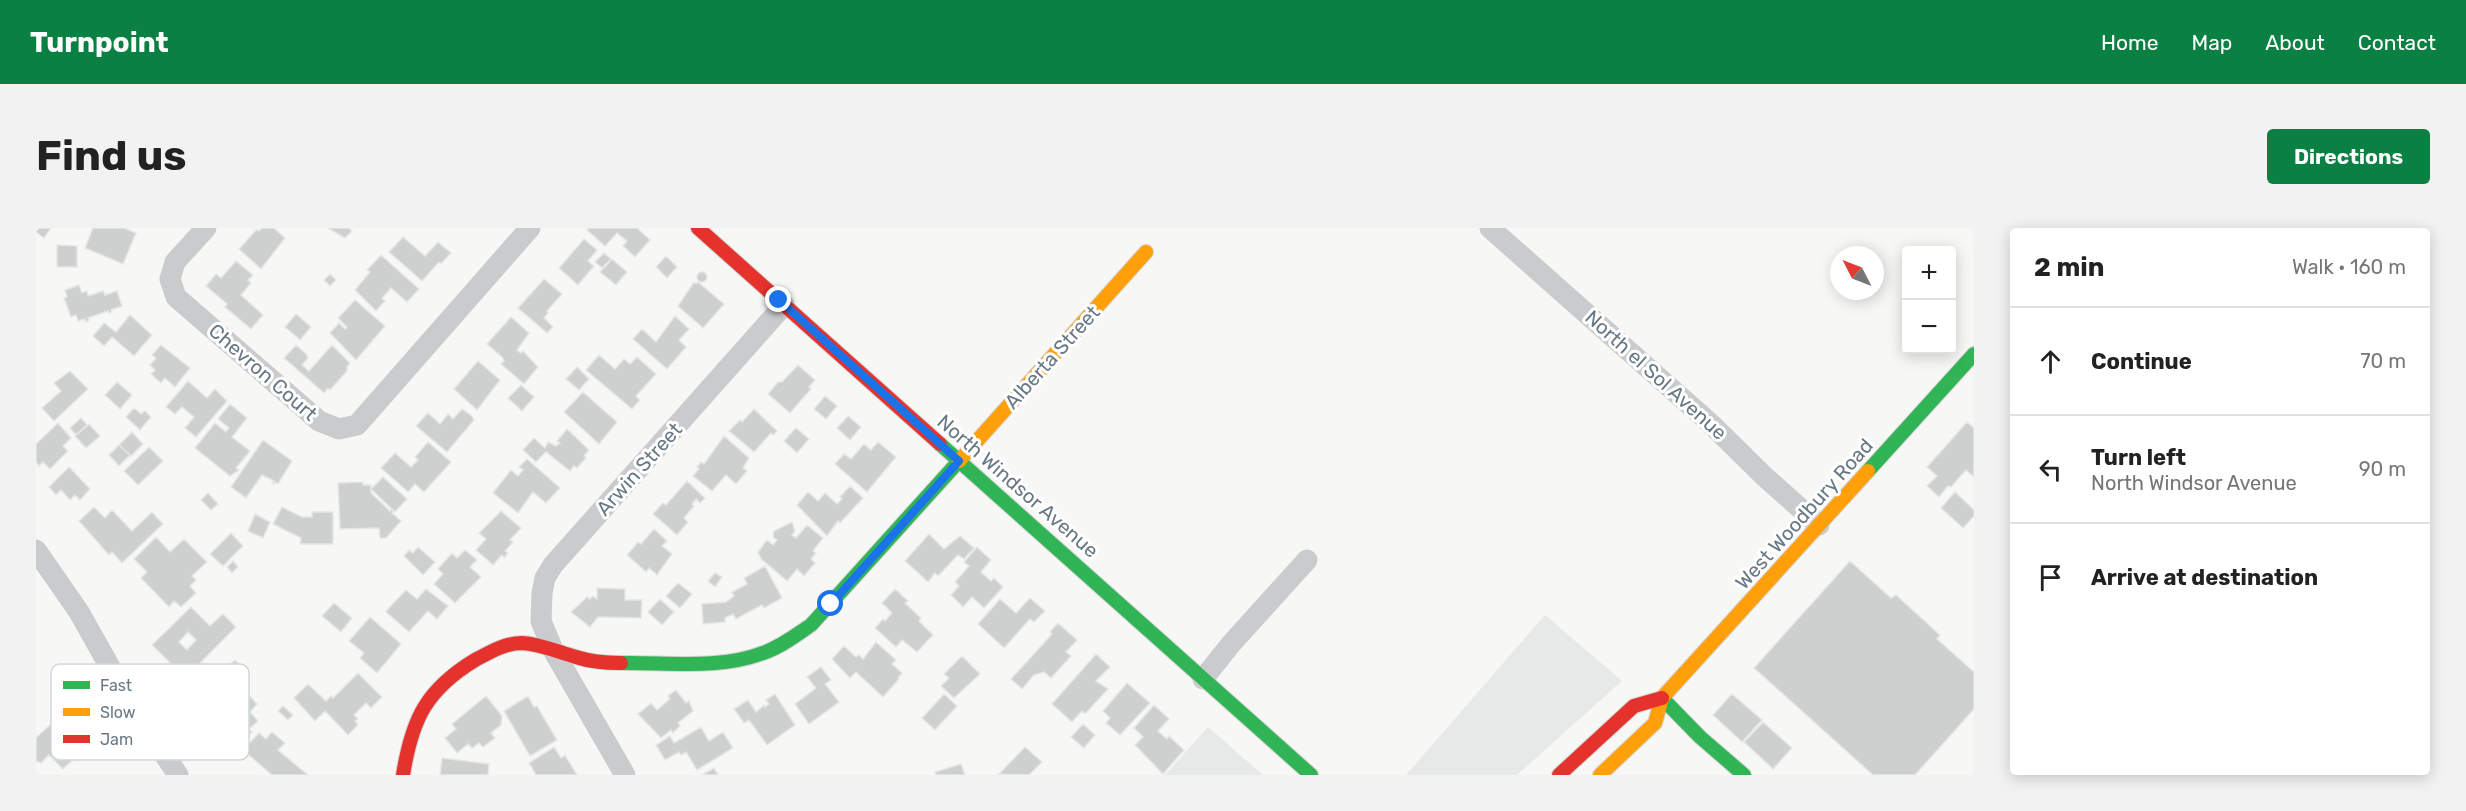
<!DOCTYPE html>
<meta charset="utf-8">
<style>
body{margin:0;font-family:Rubik,sans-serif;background:#f2f2f2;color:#222}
.controls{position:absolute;right:18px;top:18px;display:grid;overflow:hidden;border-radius:6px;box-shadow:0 3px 15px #0003}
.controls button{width:54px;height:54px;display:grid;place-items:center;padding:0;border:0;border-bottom:2px solid #e0e0e0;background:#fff;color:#222;font:30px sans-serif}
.compass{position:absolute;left:1794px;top:18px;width:54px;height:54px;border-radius:50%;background:#fff;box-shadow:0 3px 15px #0003;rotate:312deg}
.stop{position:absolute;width:18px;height:18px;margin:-14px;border:4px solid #1a73e8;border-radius:50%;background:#fff}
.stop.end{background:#1a73e8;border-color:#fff;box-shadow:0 2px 6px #0008}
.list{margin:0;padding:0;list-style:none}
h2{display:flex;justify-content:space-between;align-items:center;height:78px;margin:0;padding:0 24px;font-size:26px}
h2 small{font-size:20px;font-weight:400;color:#767676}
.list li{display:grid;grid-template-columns:39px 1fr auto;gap:18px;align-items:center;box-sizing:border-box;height:108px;padding:0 24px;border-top:2px solid #e0e0e0}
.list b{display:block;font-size:22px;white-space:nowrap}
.list p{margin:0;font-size:20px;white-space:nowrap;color:#767676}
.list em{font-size:20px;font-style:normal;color:#767676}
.icon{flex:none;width:33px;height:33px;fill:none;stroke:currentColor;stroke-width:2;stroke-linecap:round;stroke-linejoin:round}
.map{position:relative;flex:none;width:1938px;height:547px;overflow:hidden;border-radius:6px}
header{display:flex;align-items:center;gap:36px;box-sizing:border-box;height:84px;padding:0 30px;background:#0b8043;color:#fff}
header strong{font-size:28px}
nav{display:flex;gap:33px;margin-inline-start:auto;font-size:21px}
.intro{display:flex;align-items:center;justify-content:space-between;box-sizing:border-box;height:144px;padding:0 36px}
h1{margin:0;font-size:42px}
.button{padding:15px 27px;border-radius:6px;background:#0b8043;color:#fff;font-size:21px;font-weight:700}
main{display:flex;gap:36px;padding:0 36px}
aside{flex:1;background:#fff;border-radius:6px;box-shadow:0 3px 15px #0003}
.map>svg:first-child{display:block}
.built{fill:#e7e9e9}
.building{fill:#ced0d0;stroke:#e6e6e6;stroke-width:1.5;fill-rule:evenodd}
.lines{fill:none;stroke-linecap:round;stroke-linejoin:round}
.fast-casing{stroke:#d3d4d4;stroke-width:16}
.slow-casing{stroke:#d3d4d4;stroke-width:16}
.jam-casing{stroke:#d3d4d4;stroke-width:16}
.street{stroke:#cacbcc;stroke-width:21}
.fast{stroke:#30b455;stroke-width:14}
.slow{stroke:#ff9f0a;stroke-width:14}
.jam{stroke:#e5322d;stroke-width:14}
.route{stroke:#1a73e8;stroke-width:8}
.labels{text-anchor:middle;stroke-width:6;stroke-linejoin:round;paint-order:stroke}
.street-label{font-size:20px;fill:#687985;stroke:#fff}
.key{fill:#fff;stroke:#d2d7da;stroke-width:1.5}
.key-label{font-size:16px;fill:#687985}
</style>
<header>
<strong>Turnpoint</strong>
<nav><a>Home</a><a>Map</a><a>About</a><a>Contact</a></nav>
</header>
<div class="intro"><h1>Find us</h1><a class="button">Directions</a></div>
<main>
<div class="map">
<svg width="1938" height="547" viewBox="0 0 1938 547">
<rect width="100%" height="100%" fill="#f7f7f6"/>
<path class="built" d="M1509 387 1586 453 1481 547H1370Z
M1172 499 1227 547H1129Z"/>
<path class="building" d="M0 0H15L8 10 0 4Z
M57 0H88L100 5 87 36 49 20Z
M226 0H238L249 10 225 41 203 21 221 1 223 3Z
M292 0H313L316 3 309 10Z
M553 0H601L614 12 599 29 587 18 591 13 581 5 569 18 551 2Z
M367 9 389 28 402 14 415 25 405 36 403 34 386 53 353 24Z
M548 11 561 22 552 33 558 38 542 57 523 40Z
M21 17 41 18V39H21Z
M568 25 575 31 566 40 559 34Z
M345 27 383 61 371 74 355 60 346 70 349 73 340 83 319 62 334 44 331 42Z
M630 28 641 39 631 50 620 39Z
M576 31 591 44 580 57 564 44Z
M200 33 217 47 212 52 215 55 205 67 227 87 215 101 189 79 191 76 170 58 180 46 185 50Z
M661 49a5 5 0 1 1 10 0a5 5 0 1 1-10 0Z
M294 46 300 52 294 58 288 52Z
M508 51 526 66 511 83 512 85 508 90 517 99 511 105 482 80Z
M658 54 660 56 662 54 688 76 667 100 642 78Z
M43 57 46 65 51 63 52 68 67 63 69 67 81 63 86 78 75 82 76 84 73 85 72 83 52 90 53 92 50 94 49 91 42 93 40 87 35 89 28 70 31 69 29 62Z
M319 72 349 98 320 132 294 105 303 95 309 101 311 99 302 90Z
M260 86 275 99 264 112 249 99Z
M94 87 116 107 98 128 76 109 68 118 57 108 68 95 80 104Z
M639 88 653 101 643 112 650 119 631 141 597 111 606 101 620 114Z
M475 89 493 105 481 122 485 125 487 123 502 139 488 156 465 136 468 133 466 129 451 116Z
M125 117 154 140 139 159 129 150 125 155 115 146 119 142 114 137 120 130 116 127Z
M260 117 270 126 272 130 266 137 273 143 296 117 314 135 311 139V143L294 162 292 160 288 165 248 130Z
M563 127 579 141 588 131 594 136 601 129 620 146 600 168 604 172 596 181 550 142Z
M442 133 464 152 441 182 418 161Z
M762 137 779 152 773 159 775 161 754 185 732 166 742 154H746Z
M541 139 553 151 543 162 530 151Z
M34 143 52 161 18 193 6 180 25 163 18 155Z
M152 153 171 170 179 161 191 173 160 209 149 200 158 189 146 179 139 186 130 179Z
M81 154 96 167 84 181 69 167Z
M485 157 498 169 486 183 472 170Z
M547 164 581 194 563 216 528 184Z
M789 168 801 178 790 191 778 181Z
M194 176 211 190 196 209 214 223 200 240 203 242 194 248 159 220 179 195 190 204 193 200 182 191Z
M98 180 105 186 109 183 115 189 104 202 90 189Z
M426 181 436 188 438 192 411 224 380 198 392 185 404 196 412 186 417 191Z
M718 181 741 203 737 207 735 205 718 224 693 203 704 192 706 194Z
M812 188 825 199 814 212 801 200Z
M45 190 51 197 40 207 34 200Z
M1931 194 1938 200V249L1930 242 1915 259 1912 258 1903 269 1891 258 1901 248 1891 239Z
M22 195 35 210 27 218 32 223 14 241 7 234 3 238 0 234V216Z
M53 196 64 208 50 220 39 208Z
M760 200 773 211 761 225 748 213Z
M531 201 553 222 548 228 550 230 541 240 538 238 534 243 510 224 500 234 487 222 498 210 509 220 512 214 520 218 524 215 521 213Z
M96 204 107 216 95 228 83 217Z
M688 208 713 230 707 240 711 243 700 256 690 247 676 263 657 248 663 241 661 239 665 234 668 236Z
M227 212 256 233 242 256 239 254 238 256 236 255 238 253 226 247 210 270 195 259Z
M392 214 415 234 388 264 379 256 372 264 345 240 359 225 375 239 382 232 379 229Z
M842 214 860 229 831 264 799 236 808 226 815 231 828 216 835 222Z
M83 217 94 227 83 238 73 227Z
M113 219 127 233 102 257 88 243Z
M491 231 524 260 510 275 497 264 482 285 457 265 475 242 482 248 487 242 483 239Z
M33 239 54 261 44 272 39 267 34 272 25 262 20 267 13 259Z
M347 249 371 271 359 284 335 261Z
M651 253 669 270 664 275 660 271 656 276 658 278 648 290 652 294 641 307 617 286 627 275 630 277Z
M327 254V257H335V265L354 283 356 281 358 283 356 285 365 293 350 310H344L343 300 304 301 302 255Z
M814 258 827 270 804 295 802 293 791 308 761 277 772 264 782 273 789 265 801 276 806 271 804 269Z
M1919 264 1938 282V288L1927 300 1905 280Z
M172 265 182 276 175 282 165 272Z
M58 279 69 290 76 282 96 303 116 284 127 296 86 335 76 324 73 327 43 293Z
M246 279 266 289H276V284H297V316H264L265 310 237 296Z
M465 283 485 300 474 312 477 314 469 323 472 325 468 330 466 327 457 337 440 322 450 311 443 305Z
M219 286 234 294 227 310 212 303Z
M756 294 759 303 756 307 760 310 771 297 787 310 777 323 780 325 775 331 779 335 768 348 761 341 751 353 725 331 722 324 731 312 737 317 741 312 737 309 738 303Z
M618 301 631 313 626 318 636 326 621 347 613 340 610 344 591 327 602 314 605 316Z
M195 305 207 318 187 338 174 326Z
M893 306 908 321 924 308 938 320 928 331 922 327 902 348 899 345 892 354 869 333Z
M120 309 134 324 148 311 171 334 156 348 160 352 154 358 160 365 145 379 138 373 133 379 105 350 111 344 98 331Z
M382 319 399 334 387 347 368 328 373 322 377 325Z
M941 319 955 332 945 344 955 353 958 350 967 359 948 380 936 369 927 379 915 367 923 358 919 354 933 338 928 334Z
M429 322 441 332 434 339 445 349 419 375 398 356 407 346 402 341 416 325 421 330Z
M197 333 202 339 196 345 191 339Z
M1814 333 1855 370 1860 367 1904 407 1901 411 1938 444V481L1879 547H1837L1718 440Z
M729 338 746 370 728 380 726 377 700 391 697 386 689 390V394L667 396 666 376 690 374 698 368 696 364 711 356 708 350Z
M679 345 686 349 679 359 672 353Z
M642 355 656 366 644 380 630 368Z
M561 360 589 361V372H606L605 390 562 389 554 399 535 384 551 369 554 371 557 368 561 371Z
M390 361 412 378 401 391 392 383 373 404 350 384 351 382 370 362 381 371Z
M859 361 872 373 869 375 885 390 883 393 897 407 881 424 866 412 860 419 839 400 847 391 849 393 856 385 846 375Z
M994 370 1009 383 998 394 994 391 968 420 942 396 964 371 980 385Z
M624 371 638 384 626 397 612 384Z
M298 375 316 390 305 404 286 388Z
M155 379 174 398 187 386 200 399 164 435 166 437 151 452 116 417ZM152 404 160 412 151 422 143 414Z
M334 389 365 416 341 445 324 430 328 425 313 413Z
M1022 395 1041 412 1030 424 1035 428 1015 450 1008 444 998 447 986 461 975 451 1016 406 1014 404Z
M840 414 860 432 856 436 866 445 862 450 863 451 847 469 820 444 814 450 796 431 808 418 820 429 823 427 827 431Z
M1060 426 1074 439 1060 453 1072 461 1049 486 1046 483 1036 494 1016 476Z
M926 428 944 446 918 470 905 458 913 450 908 446Z
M199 432 214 447 203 458 188 442Z
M785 439 795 452 789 456 803 474 773 496 759 476 780 460 771 449Z
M322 445 346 469 335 480 330 475 318 487 322 491 319 493 322 497 312 507 289 483 279 493 258 470 272 456 290 473 295 468 297 470Z
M1091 455 1114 475 1084 507 1070 495 1074 490 1067 483Z
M175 462 195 482 212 466 221 476 214 484 222 493 213 501 216 504 199 521 158 478Z
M640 462 650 475 653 473 657 483 642 495 644 498 637 505 635 502 625 510 602 486 615 475 621 482 634 471 632 468Z
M739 466 759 497 731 517 713 492 708 495 698 481 712 472 720 484 728 477 729 479 733 476 730 472Z
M908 466 921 478 899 502 886 490Z
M1696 466 1726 492 1706 514 1677 487Z
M450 468 466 488 465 497 455 505 459 510 447 519 443 515 436 520 432 516 421 525 409 510 420 501 416 496Z
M492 468 498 479 501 478 521 512 494 528 468 483Z
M1118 477 1133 491 1122 503 1131 511 1133 508 1148 522 1127 546 1099 517 1107 509 1098 500Z
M247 478 257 487 252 492 242 483Z
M17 494 36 514 34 516 43 526 27 541 13 527 5 535 0 533V510Z
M1727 494 1756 520 1737 541 1708 514Z
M1047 496 1059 507 1048 520 1035 509Z
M665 499 673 513 687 504 697 520 661 542 650 524 645 527 643 524 629 532 620 517 634 508 638 515Z
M236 504 249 515 242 522 272 547H236L207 522 223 505 230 511Z
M518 519 525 530 529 527 541 547H500L493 535Z
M989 519 1006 534 993 547 963 546Z
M406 530 453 536 452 547H404Z
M925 536 929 547H900L899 544Z
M678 540 682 547H666Z"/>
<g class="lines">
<g class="fast-casing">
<path id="fast" d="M904 216 1275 547
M1832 243 1938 126
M585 435C631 434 683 442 727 425 745 419 760 407 775 397L923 233
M1626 470 1664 509 1708 547"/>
</g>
<g class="slow-casing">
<path id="slow" d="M923 233 1110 24
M1564 547 1619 495 1626 470 1832 243"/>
</g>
<g class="jam-casing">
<path id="jam" d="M662 0 904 216
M367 547C376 491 390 462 439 432 454 424 469 415 486 415 505 416 522 424 540 429 555 434 569 435 585 435
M1523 547 1598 478 1626 470"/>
</g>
<path class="street" d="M170 0 139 34 134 51 140 69 283 193 303 201 321 197 494 0
M1454 0 1674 195 1729 249 1783 297
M0 322 43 384 93 473 142 547
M1167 451 1195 416 1271 332
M589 547 517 422 505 393 506 365 509 350 517 337 748 77"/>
<use href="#fast" class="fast"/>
<use href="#slow" class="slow"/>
<use href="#jam" class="jam"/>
</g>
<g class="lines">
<path class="route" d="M743 72 923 233 795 376"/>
</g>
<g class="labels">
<g class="street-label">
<text transform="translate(1016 129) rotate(-48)" y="7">Alberta Street</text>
<text transform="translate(227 144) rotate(41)" y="7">Chevron Court</text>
<text transform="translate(1620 147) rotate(42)" y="7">North el Sol Avenue</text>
<text transform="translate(603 241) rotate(-48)" y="7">Arwin Street</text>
<text transform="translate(982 258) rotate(41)" y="7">North Windsor Avenue</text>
<text transform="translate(1768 286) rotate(-48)" y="7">West Woodbury Road</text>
</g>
</g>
<rect x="15" y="436" width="198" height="96" rx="9" class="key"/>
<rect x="27" y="453" width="27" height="8" fill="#30b455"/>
<rect x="27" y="480" width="27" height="8" fill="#ff9f0a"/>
<rect x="27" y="507" width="27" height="8" fill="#e5322d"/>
<g class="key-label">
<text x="64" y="463">Fast</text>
<text x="64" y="490">Slow</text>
<text x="64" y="517">Jam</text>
</g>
</svg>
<div class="controls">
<button>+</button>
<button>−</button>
</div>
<svg class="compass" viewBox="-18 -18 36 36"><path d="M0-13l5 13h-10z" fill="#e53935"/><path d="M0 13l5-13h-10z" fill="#767676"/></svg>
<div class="stop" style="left:795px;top:376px"></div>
<div class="stop end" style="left:743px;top:72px"></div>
</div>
<aside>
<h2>2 min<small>Walk · 160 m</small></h2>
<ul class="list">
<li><svg class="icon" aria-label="ahead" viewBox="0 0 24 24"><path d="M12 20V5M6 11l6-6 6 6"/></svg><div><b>Continue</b></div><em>70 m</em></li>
<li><svg class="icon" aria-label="left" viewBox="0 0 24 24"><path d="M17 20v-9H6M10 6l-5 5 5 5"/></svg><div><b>Turn left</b><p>North Windsor Avenue</p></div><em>90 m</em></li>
<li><svg class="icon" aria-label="arrive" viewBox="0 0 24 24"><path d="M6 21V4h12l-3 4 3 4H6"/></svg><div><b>Arrive at destination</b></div></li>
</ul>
</aside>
</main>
